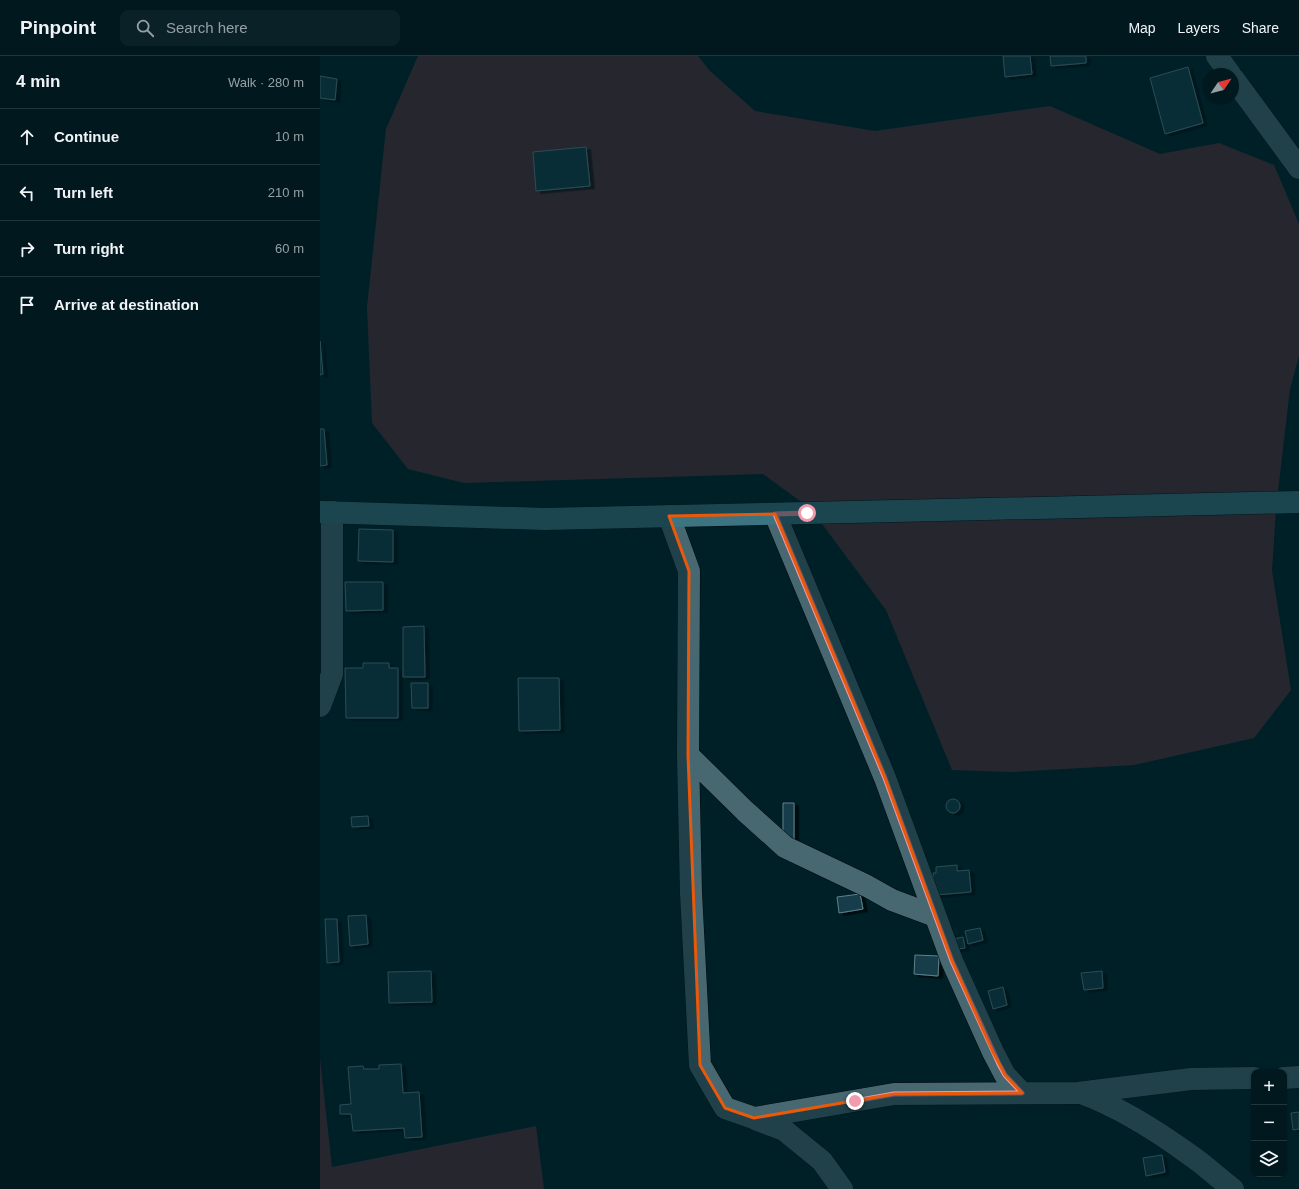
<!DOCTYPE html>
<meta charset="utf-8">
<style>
body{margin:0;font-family:Helvetica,sans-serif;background:#0a2127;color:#f1f3f6}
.controls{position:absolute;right:12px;bottom:12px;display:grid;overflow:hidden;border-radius:8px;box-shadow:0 1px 3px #0004}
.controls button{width:36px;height:36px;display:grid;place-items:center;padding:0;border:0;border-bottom:1px solid #22373c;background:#00181e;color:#f1f3f6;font:20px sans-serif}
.compass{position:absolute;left:883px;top:12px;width:36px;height:36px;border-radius:50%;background:#00181e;box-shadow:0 1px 3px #0004;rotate:55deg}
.stop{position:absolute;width:12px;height:12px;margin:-9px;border:3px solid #f29aae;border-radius:50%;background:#fff}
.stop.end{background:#f29aae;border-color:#fff;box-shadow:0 1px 4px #0008}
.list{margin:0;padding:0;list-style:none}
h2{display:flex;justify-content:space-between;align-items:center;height:52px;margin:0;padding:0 16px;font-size:17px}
h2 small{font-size:13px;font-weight:400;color:#95a0a4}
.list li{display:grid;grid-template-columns:26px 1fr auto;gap:12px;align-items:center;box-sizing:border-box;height:56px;padding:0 16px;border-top:1px solid #22373c}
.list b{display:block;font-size:15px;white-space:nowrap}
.list em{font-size:13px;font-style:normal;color:#95a0a4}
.icon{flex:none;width:22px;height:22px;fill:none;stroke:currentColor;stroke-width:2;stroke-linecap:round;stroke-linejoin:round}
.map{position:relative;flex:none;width:979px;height:1133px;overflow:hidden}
header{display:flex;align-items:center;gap:24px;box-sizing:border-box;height:56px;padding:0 20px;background:#00181e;border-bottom:1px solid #22373c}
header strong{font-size:19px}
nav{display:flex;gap:22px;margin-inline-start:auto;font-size:14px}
.search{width:280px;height:36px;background:#0a2127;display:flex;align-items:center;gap:10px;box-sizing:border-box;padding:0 14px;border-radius:8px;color:#95a0a4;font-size:15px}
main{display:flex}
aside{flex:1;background:#00181e}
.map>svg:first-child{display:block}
.green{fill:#562d37}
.building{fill:#133e49;stroke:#60818a;filter:url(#shadow)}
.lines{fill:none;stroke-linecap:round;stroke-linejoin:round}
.minor-casing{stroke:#00090e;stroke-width:23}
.secondary-casing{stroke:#00090e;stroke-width:23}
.minor{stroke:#476871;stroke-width:22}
.secondary{stroke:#3c7482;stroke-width:22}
.route{stroke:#f29aae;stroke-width:5}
.marked{fill:none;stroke:#e8590c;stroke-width:3;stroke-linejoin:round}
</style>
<header>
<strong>Pinpoint</strong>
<div class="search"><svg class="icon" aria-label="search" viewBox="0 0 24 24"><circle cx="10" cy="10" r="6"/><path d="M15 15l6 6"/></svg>Search here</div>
<nav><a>Map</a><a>Layers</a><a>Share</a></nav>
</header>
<main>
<aside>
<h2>4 min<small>Walk · 280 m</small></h2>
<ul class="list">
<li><svg class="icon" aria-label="ahead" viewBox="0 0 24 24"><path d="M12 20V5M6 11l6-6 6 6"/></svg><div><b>Continue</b></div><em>10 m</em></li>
<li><svg class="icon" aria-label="left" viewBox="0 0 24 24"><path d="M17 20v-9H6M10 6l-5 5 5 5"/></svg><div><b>Turn left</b></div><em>210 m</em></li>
<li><svg class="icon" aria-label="right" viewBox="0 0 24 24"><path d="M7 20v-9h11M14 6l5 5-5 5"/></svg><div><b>Turn right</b></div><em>60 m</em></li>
<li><svg class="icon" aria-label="arrive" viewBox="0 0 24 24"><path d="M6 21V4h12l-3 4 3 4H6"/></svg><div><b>Arrive at destination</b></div></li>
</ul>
</aside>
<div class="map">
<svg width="979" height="1133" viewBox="0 0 979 1133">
<defs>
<filter id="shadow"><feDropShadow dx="4.5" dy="2.5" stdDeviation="0" flood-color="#0009"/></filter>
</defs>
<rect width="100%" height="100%" fill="#002028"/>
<path class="green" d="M98 0H378L390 15 435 55 555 75 730 50 840 98 899 87 954 109 979 168V300L970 333 956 452 952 515 971 634 934 682 814 709 693 716 632 714 566 554 491 453 443 418 144 427 88 413 52 367 47 251 66 73Z
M0 1003 12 1111 216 1070 224 1133H0Z"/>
<path class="building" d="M683 0H710L712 18 685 21Z
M730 0H766V7L731 10Z
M868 11 883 67 845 78 830 22Z
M0 20 17 23 15 44 0 42Z
M266 91 270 130 216 135 213 96Z
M0 285 3 318 0 319Z
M0 373H4L7 409 0 410Z
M39 473 73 474V506L38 505Z
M25 526H63V554L26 555Z
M104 570 105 621H83V571Z
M43 607H69V612H78V662H26L25 612H43Z
M198 622H239L240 674 199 675Z
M91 627H108V652H92Z
M626 750a7 7 0 1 1 14 0a7 7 0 1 1-14 0Z
M463 747H474V786H463Z
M48 760 49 770 32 771 31 761Z
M637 809V815L649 814 651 836 615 839 613 817H616V811Z
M540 838 543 853 519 857 517 841Z
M46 859 48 888 30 890 28 860Z
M5 863H17L19 906 7 907Z
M660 872 663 884 648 888 645 875Z
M643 881 645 892 631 894 629 884Z
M595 899 619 900 618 920 594 918Z
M111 915 112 946 69 947 68 916Z
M782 915 783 932 764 934 761 917Z
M683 931 687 949 673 953 668 935Z
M81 1008 83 1037 99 1036 102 1081 85 1082 84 1072 33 1075 31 1058H20V1049L31 1048 28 1011 43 1010 44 1013H59V1009Z
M979 1056V1073L973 1074 971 1057Z
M842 1099 845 1116 826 1120 823 1102Z"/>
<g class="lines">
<g class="minor-casing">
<path id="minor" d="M897 0 910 18
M913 22 979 112
M455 458 565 722 632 905 673 996 685 1019 702 1037
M349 460 369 515 368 699 371 837 380 1009 405 1052 434 1062 574 1038 758 1037 871 1023 934 1022
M0 650 12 618V456
M368 699 425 755 465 791 547 830 572 844 615 860
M964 1022 979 1021
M761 1037C799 1051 837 1075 870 1099 885 1109 898 1122 913 1133
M435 1063 464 1074 502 1105 522 1133"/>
</g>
<g class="secondary-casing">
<path id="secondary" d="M0 456 225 463 979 446"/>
</g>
<use href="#minor" class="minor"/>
<use href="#secondary" class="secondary"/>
</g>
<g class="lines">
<path class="route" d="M487 457 455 458 565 722 632 905 679 1008 685 1019 702 1037 574 1038 535 1045"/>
</g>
<path d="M0 0H979V1133H0ZM455 458 565 722 632 905 673 996 685 1019 702 1037 574 1038 434 1062 405 1052 380 1009 368 699 369 515 349 460Z" fill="#002028" fill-opacity=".55" fill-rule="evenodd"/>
<path class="marked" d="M455 458 565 722 632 905 673 996 685 1019 702 1037 574 1038 434 1062 405 1052 380 1009 368 699 369 515 349 460Z"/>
</svg>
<div class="controls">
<button>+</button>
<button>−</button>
<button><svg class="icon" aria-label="layers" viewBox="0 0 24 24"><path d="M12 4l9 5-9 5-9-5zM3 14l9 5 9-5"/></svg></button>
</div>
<svg class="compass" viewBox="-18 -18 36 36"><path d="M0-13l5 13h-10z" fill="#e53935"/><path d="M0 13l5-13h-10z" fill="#95a0a4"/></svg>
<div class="stop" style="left:487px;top:457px"></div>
<div class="stop end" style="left:535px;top:1045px"></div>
</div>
</main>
